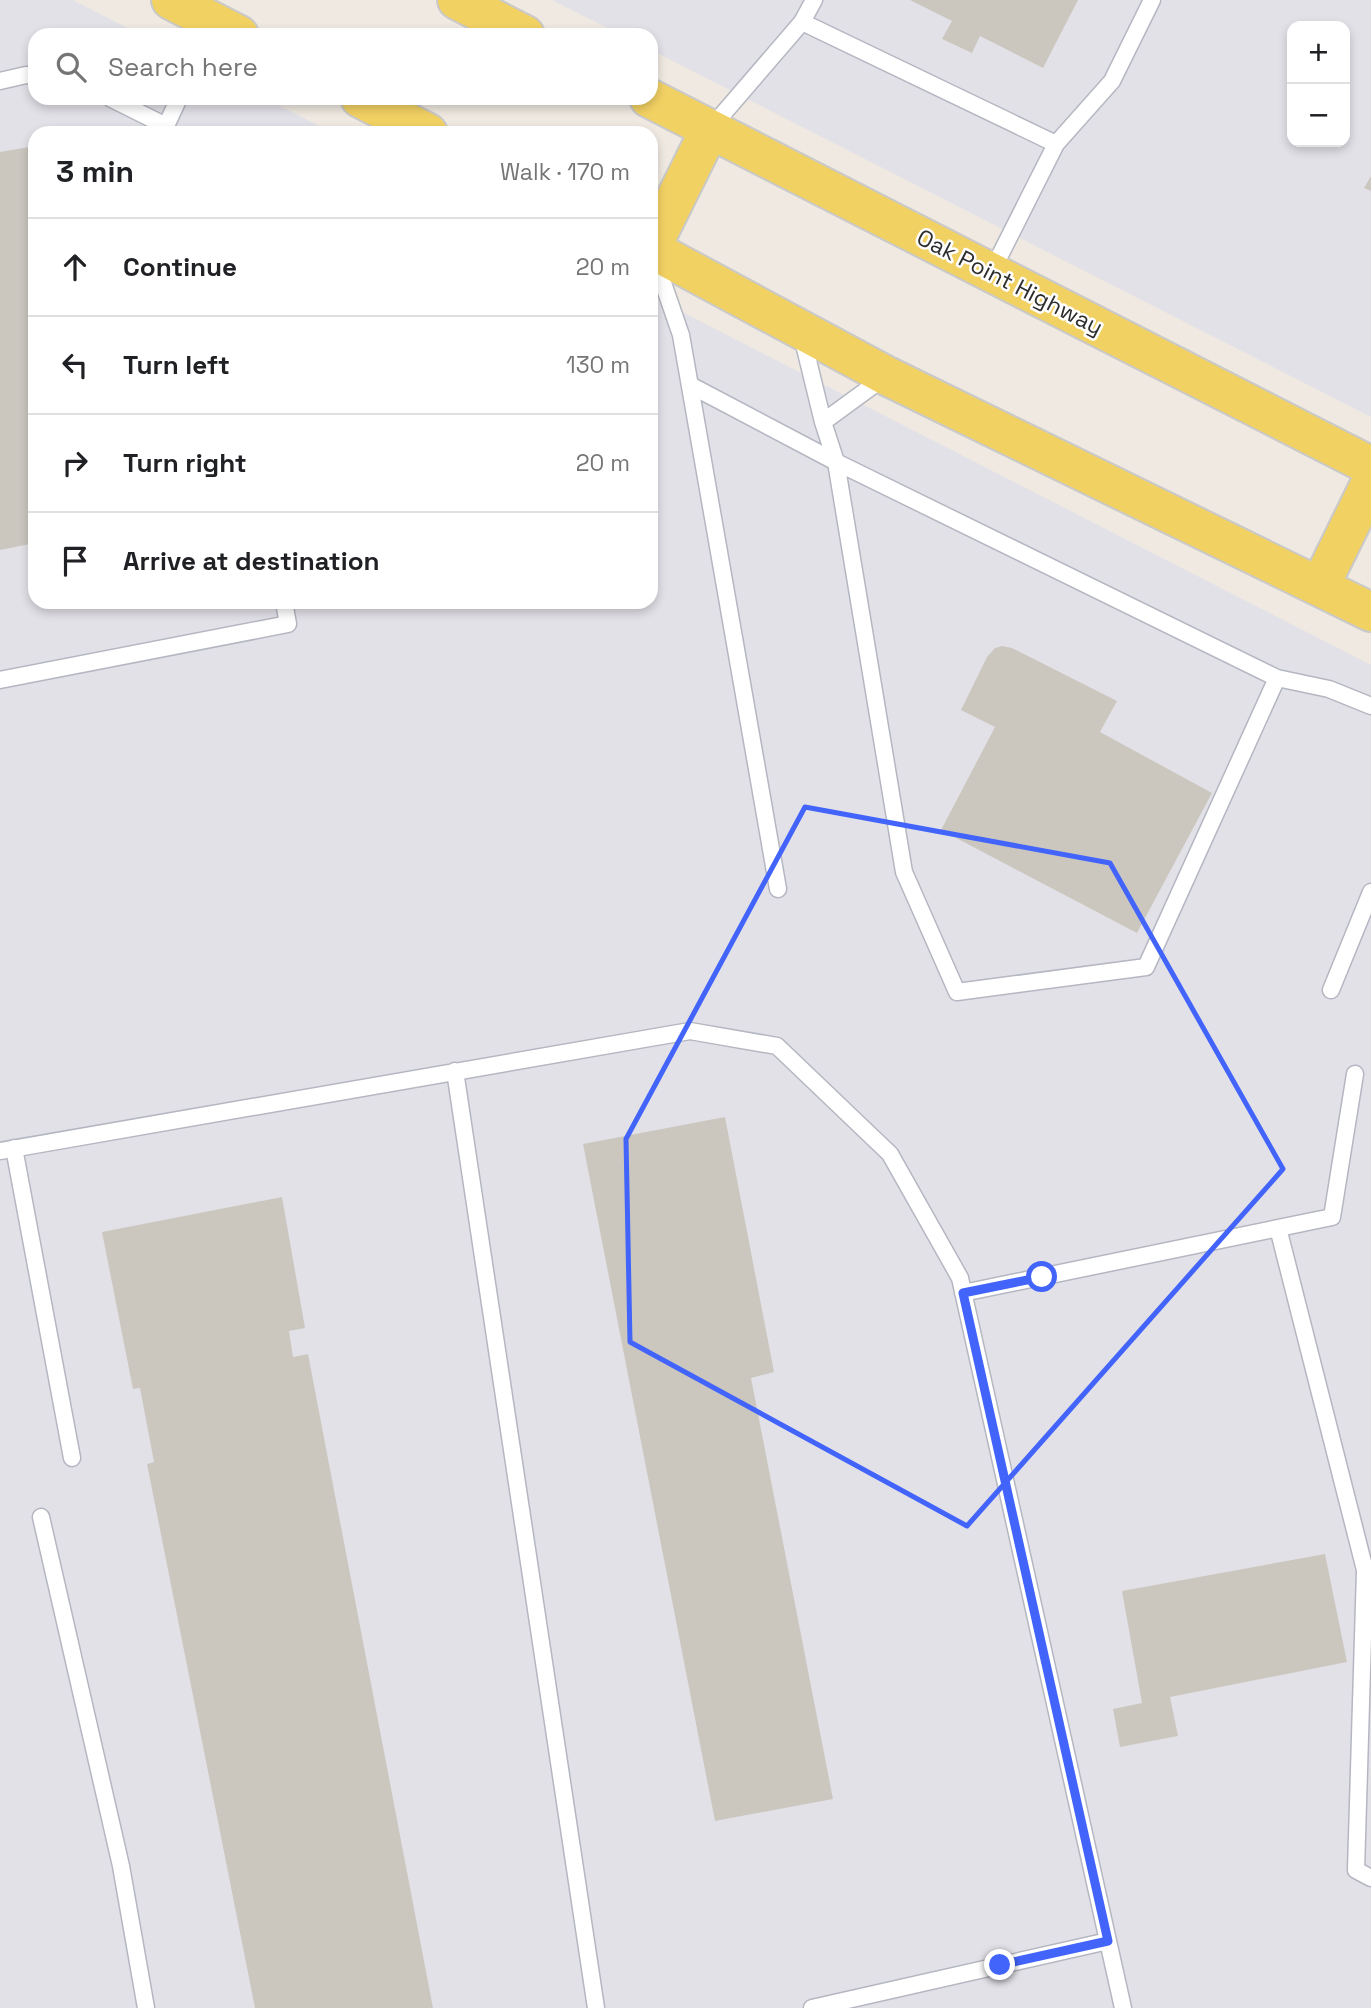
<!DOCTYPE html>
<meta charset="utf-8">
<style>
body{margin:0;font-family:"Space Grotesk",sans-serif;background:#f6f6f6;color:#202124}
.controls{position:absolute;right:21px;top:21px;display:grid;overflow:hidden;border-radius:14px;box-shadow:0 4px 10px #0003}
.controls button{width:63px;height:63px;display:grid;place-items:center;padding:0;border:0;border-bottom:2px solid #e0e0e0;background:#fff;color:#202124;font:35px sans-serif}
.stop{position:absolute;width:21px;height:21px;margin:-16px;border:5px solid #4264fb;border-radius:50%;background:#fff}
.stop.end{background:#4264fb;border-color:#fff;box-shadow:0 2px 7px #0008}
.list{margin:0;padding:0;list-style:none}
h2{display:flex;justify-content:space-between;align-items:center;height:91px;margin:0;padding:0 28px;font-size:30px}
h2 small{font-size:23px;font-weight:400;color:#757577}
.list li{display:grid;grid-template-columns:46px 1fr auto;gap:21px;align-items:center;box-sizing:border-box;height:98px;padding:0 28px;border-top:2px solid #e0e0e0}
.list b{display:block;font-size:26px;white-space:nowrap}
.list em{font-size:23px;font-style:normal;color:#757577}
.icon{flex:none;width:38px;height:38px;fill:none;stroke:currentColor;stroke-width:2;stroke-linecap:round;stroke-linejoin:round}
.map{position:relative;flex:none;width:1371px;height:2008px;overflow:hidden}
.search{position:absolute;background:#fff;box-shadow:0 4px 10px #0003;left:28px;top:28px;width:630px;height:77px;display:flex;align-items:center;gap:18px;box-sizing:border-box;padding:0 24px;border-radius:21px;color:#757577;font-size:26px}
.panel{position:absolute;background:#fff;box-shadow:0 4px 10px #0003;left:28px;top:126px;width:630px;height:483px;border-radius:21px}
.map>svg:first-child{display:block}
.industrial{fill:#e3e1e8;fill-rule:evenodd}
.building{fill:#cbc7bf}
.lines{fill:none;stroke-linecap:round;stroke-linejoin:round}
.lane-casing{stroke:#b4b7c1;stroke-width:19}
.primary-casing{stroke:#c9c9c9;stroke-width:42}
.lane{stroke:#fff;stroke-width:16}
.primary{stroke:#f2d163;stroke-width:38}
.route{stroke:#4264fb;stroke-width:9}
.marked{fill:none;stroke:#4264fb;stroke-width:5;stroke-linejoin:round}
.labels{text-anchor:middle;stroke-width:5;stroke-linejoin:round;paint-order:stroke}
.street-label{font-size:23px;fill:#2e2e2e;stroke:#fff}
</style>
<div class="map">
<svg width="1371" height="2008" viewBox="0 0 1371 2008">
<rect width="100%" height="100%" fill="#efe9e1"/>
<path class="industrial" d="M0 0H73L141 35H35V98H264L333 133H35V602H651V296L1371 665V2008H0Z
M552 0H1371V417L651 50V35H621ZM1292 26H1345V142H1292Z"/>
<path class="building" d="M910 0H1078L1043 68 980 36 972 53 942 39 952 21Z
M35 146V543L0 550V152Z
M1371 176V191L1364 188Z
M1002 646 1012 648 1117 701 1100 732 1212 793 1137 933 941 830 995 727 961 710 987 657 995 648Z
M725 1117 774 1372 751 1378 833 1799 715 1821 583 1144Z
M282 1197 305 1328 289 1331 293 1357 308 1354 433 2008H255L147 1464 154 1462 140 1388 133 1389 102 1232Z
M1325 1554 1347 1662 1170 1697 1178 1736 1120 1747 1113 1709 1142 1703 1122 1591Z"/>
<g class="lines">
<g class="lane-casing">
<path id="lane" d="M802 22 814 0
M0 81 26 75 35 76
M110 98 166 126 179 98
M710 129 802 22 1056 144 991 273
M1056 144 1112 81 1152 0
M654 257 681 335 778 889
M802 336 823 422 836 462
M690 385 836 462
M823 422 886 376
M1277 678 1146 967 957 992 904 872 836 462 1277 678 1329 689 1371 706
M0 680 288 624 284 602
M1331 990 1371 892
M455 1071 596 2008
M14 1148 72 1458
M0 1151 690 1031 777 1046 890 1154 960 1278 1123 2008
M1278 1228 1365 1570 1356 1870 1371 1878
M963 1293 1332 1217 1355 1074
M41 1517 121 1866 146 2008
M812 2008 1108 1941"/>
</g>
<g class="primary-casing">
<path id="primary" d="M171 0 239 35
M457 0 525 35
M360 98 428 133
M649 98 1371 466
M651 248 710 129
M651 249 887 376 1371 612
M1320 586 1371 482"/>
</g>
<use href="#lane" class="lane"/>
<use href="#primary" class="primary"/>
</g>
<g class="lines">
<path class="route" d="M1000 1965 1108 1941 963 1293 1042 1277"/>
</g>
<path class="marked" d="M805 807 1110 863 1283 1169 967 1526 630 1342 626 1139Z"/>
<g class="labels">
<g class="street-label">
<text transform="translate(1010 282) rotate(27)" y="8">Oak Point Highway</text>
</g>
</g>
</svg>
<div class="controls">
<button>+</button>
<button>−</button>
</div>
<div class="stop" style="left:1042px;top:1277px"></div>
<div class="stop end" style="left:1000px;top:1965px"></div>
<div class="search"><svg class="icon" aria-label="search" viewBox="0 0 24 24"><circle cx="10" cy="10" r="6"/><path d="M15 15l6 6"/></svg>Search here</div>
<section class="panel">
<h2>3 min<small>Walk · 170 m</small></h2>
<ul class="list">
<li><svg class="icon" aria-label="ahead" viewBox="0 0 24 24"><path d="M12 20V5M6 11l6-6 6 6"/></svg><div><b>Continue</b></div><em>20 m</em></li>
<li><svg class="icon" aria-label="left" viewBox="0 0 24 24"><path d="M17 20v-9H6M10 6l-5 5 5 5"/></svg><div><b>Turn left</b></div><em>130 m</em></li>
<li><svg class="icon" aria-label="right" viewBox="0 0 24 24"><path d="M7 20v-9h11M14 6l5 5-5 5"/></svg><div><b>Turn right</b></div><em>20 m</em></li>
<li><svg class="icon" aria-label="arrive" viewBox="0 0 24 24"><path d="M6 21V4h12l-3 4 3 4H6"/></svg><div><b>Arrive at destination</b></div></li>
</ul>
</section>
</div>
